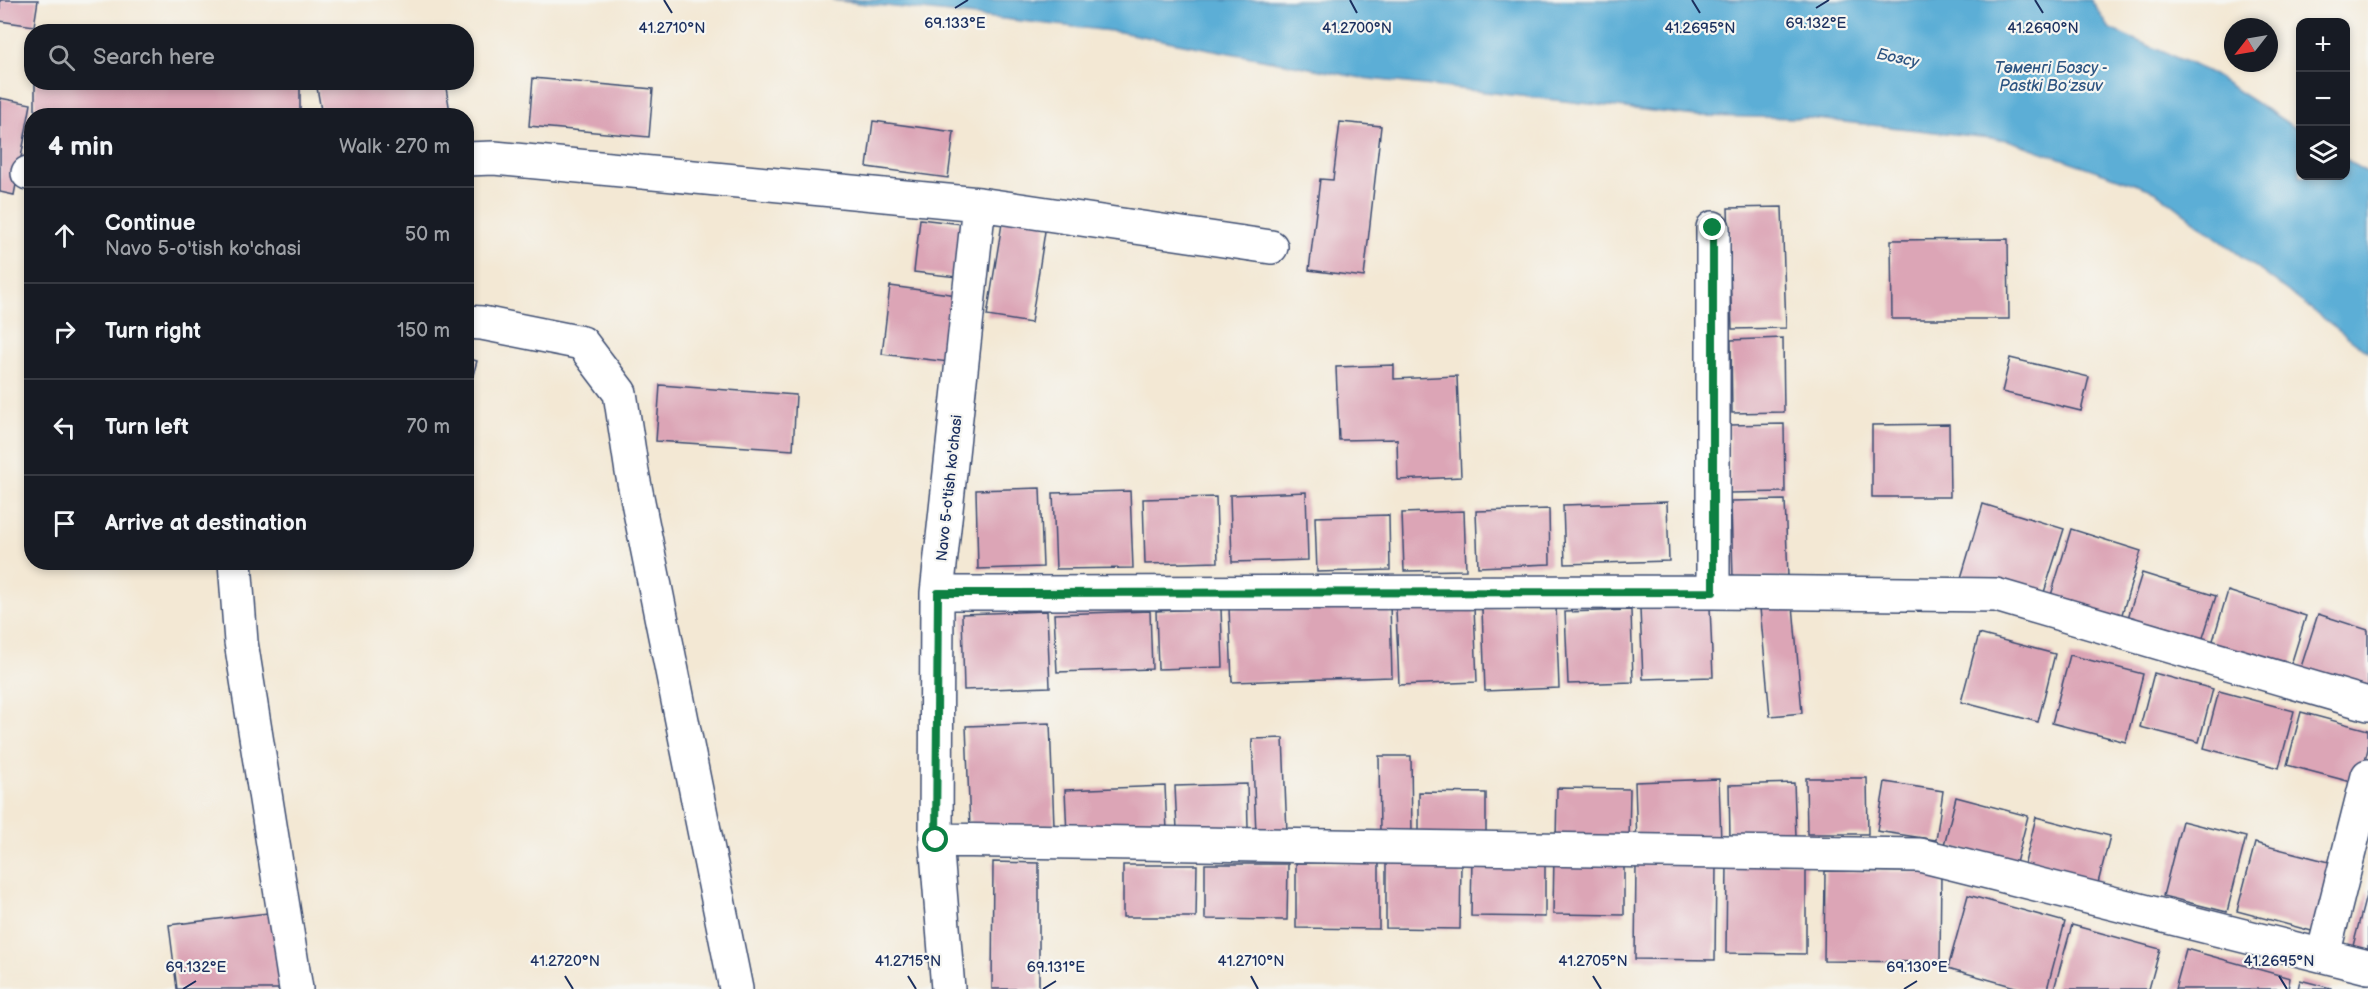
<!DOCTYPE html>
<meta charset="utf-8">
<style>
body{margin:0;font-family:"Balsamiq Sans",sans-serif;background:#20242c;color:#f1f3f6}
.controls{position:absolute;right:18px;top:18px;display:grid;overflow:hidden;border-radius:12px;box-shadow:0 3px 9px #0003}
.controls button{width:54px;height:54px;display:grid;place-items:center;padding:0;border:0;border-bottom:2px solid #363941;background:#171b24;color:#f1f3f6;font:30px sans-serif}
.compass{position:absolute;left:2224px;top:18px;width:54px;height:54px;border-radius:50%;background:#171b24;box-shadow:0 3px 9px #0003;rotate:239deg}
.stop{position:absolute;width:18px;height:18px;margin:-14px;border:4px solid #0b8043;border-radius:50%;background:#fff}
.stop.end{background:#0b8043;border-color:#fff;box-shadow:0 2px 6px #0008}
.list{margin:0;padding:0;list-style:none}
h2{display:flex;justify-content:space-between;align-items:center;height:78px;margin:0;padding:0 24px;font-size:26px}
h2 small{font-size:20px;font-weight:400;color:#9ea1a6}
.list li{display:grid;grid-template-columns:39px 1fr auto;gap:18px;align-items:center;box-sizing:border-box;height:96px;padding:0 24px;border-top:2px solid #363941}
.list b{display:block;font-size:22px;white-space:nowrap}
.list p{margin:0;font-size:20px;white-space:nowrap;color:#9ea1a6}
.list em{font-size:20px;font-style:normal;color:#9ea1a6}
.icon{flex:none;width:33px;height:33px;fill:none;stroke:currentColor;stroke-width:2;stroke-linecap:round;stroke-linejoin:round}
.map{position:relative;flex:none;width:2368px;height:989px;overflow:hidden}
.search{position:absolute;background:#171b24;box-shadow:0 3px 9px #0003;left:24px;top:24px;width:450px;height:66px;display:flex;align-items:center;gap:15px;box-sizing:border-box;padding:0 21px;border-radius:24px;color:#9ea1a6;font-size:22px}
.panel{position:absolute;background:#171b24;box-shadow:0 3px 9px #0003;left:24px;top:108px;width:450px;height:462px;border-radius:24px}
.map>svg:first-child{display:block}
.water{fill:#5baed6;stroke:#3b6e9a;stroke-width:1.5}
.building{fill:#dca5b6}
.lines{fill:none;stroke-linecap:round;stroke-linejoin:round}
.minor-casing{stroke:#3b4b70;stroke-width:36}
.minor{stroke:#fff;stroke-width:33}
.route{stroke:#0b8043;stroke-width:8}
.ticks{fill:none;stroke:#1b2f5e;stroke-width:2}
.labels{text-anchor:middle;stroke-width:4.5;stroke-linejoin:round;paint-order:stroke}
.street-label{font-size:15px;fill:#1b2f5e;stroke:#f6f6f2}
.water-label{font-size:16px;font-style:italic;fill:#2e5582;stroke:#f6f6f2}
.ticks-label{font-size:15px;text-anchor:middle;fill:#1b2f5e;stroke:#f6f6f2;stroke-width:4.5;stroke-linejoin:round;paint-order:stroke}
</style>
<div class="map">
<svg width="2368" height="989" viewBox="0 0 2368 989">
<rect width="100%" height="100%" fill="#f6f6f2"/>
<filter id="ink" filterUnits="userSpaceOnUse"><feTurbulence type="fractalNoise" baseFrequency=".0167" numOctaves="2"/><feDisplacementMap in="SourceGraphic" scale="12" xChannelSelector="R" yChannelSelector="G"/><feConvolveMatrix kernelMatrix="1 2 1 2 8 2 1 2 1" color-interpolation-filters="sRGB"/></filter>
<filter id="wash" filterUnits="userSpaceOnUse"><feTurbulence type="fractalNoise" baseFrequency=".008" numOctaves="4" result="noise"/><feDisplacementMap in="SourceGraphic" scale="24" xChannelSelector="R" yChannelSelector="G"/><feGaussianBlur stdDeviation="1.35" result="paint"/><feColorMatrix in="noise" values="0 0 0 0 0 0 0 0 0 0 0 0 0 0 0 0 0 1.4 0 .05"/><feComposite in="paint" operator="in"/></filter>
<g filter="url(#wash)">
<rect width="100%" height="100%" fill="#f3e8d4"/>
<path class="water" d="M832 0H2091L2110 29 2207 71 2300 131V176H2346V159L2368 173V352L2155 191 2008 140 1808 118 1696 116 1362 78 1120 32Z"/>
<g id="blocks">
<path class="building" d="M0 0H38L34 26 0 21Z
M533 78 653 89 649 137 529 126Z
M35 82H300V116H35Z
M316 82H445L450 112 431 116H322Z
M0 98 31 104 14 195 0 192Z
M873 121 954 132 948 178 867 167Z
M1340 122 1381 126 1364 277 1309 270 1320 179 1333 180Z
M1782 207 1786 328 1732 329 1728 208Z
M1004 211 1047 218 1031 323 987 316Z
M920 219 962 224 957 277 914 272Z
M2008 239 2009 319H1892L1891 240Z
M890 286 957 295 949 362 882 354Z
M1783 338 1784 412 1732 413 1731 340Z
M466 358 477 361 467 396H466Z
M2010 358 2089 377 2081 411 2002 392Z
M1394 365V379L1457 376 1461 477 1398 480 1397 439 1339 440 1336 367Z
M660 385 796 395 793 450 656 441Z
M1784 424 1785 492 1730 493 1729 425Z
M1949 424 1950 497H1872V425Z
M1040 488 1043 567 978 569 976 490Z
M1130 491 1133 568 1056 569 1053 493Z
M1306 492 1308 560 1232 562 1230 495Z
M1216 497 1218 562 1145 564 1143 499Z
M1785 500 1788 577 1733 579 1731 501Z
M1667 502 1669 561 1565 564 1563 505Z
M1983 504 2064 529 2041 602 1961 578Z
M1549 509 1550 564 1478 567 1476 511Z
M1464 511 1466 570 1404 571 1402 513Z
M1389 515 1390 570 1317 572 1315 517Z
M2071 529 2141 551 2119 624 2049 602Z
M2142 573 2216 596 2201 644 2127 621Z
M2228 591 2306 616 2289 671 2211 647Z
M1390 603 1392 677 1232 682 1229 608Z
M1793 605 1802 713 1770 716 1760 608Z
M1556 606 1559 688 1485 691 1482 609Z
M1474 607 1477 682 1399 685 1396 609Z
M1710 607 1713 677 1643 679 1640 609Z
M1221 608 1223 667 1158 669 1156 611Z
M1631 610 1633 682 1568 684 1565 612Z
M1047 611 1050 687 964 690 962 614Z
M1150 611 1152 669 1057 672 1054 614Z
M2318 614 2368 630V691L2300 670Z
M1979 634 2055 654 2038 722 1961 702Z
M2070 655 2143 674 2126 742 2052 723Z
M2154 673 2213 689 2199 742 2140 727Z
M2219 691 2294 711 2279 768 2204 748Z
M2301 712 2368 730V749L2359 784 2287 765Z
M1050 723 1054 825 970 828 966 726Z
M1283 738 1287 832 1256 833 1252 739Z
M1379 756H1411L1412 835H1380Z
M1806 778H1867L1868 834H1807Z
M1719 779 1721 844 1637 847 1635 782Z
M1885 782 1943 791 1936 840 1877 831Z
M1794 783 1796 837 1730 839 1729 785Z
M1247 784 1248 828 1177 830 1175 786Z
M1165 786 1167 831 1067 835 1065 790Z
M1557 788 1630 789 1629 842H1556Z
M1419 792 1486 793V836H1419Z
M1956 797 2028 816 2016 863 1944 845Z
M2036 817 2110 836 2097 887 2024 867Z
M2182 821 2246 837 2227 912 2163 896Z
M2255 843 2337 864 2319 933 2237 911Z
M1554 854 1624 855V915L1553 914Z
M1472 855 1545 856V917L1471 916Z
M1386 861 1461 862 1460 929 1386 928Z
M993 862 1039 863V989H992Z
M1727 862 1806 863V954L1726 953Z
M1296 863H1379V929L1296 928Z
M1636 863 1716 864 1715 960 1635 959Z
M1205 864H1288L1287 920 1205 919Z
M1123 865H1197L1196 917H1123Z
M1825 871 1941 872 1940 962 1824 961Z
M2367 892H2368V950L2353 946Z
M1968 895 2065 922 2047 989H2022L1948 968Z
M276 912 286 989H177L169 925Z
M2072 925 2160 949 2149 989H2054Z
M2186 949 2290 978 2288 989H2175Z
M2300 980 2331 988V989H2298Z"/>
</g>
</g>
<g filter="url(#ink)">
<use href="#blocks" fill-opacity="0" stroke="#3b4b70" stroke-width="1.5"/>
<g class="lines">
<g class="minor-casing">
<path id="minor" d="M466 159 494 158 979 204 1271 247
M28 173H32
M1713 228V592
M466 322 482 323 582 343 620 393 632 472 736 989
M235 562 241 642 296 989
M937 593 1713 592 1996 595 2368 704
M936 840 1920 855 2368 967
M2323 955 2368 776
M948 989 936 840 937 593 979 204"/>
</g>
<use href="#minor" class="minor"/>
</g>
</g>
<g class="lines" filter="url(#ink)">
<path class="route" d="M936 840 938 593 1713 592V228"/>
</g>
<path class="ticks" d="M664 0 672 13M1350 0 1357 13M1692 0 1700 13M2035 0 2043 13M955 8 968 0M1816 8 1829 0M565 976 573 989M908 976 916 989M1251 976 1258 989M1593 976 1601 989M2279 976 2287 989M183 989 196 981M1043 989 1056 981M1904 989 1917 981"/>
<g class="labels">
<g class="street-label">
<text transform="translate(949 488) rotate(-84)" y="5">Navo 5-o'tish ko'chasi</text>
</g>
<g class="water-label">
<text transform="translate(1898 57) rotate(12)" y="6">Бозсу</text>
<text x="2051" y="73">Төменгі Бозсу -<tspan x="2051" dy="18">Pastki Boʻzsuv</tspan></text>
</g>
</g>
<g class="ticks-label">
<text x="955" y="28">69.133°E</text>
<text x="1816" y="28">69.132°E</text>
<text x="1357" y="33">41.2700°N</text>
<text x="1700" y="33">41.2695°N</text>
<text x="672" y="33">41.2710°N</text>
<text x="2043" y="33">41.2690°N</text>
<text x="565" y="966">41.2720°N</text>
<text x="908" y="966">41.2715°N</text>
<text x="1251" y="966">41.2710°N</text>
<text x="1593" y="966">41.2705°N</text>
<text x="2279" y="966">41.2695°N</text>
<text x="196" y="972">69.132°E</text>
<text x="1056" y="972">69.131°E</text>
<text x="1917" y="972">69.130°E</text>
</g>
</svg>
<div class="controls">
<button>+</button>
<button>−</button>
<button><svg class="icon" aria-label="layers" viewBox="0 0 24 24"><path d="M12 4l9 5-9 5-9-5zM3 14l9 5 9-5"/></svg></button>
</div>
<svg class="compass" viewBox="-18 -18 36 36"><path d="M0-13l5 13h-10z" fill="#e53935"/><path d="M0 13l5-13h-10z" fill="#9ea1a6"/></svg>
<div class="stop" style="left:936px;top:840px"></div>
<div class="stop end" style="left:1713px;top:228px"></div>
<div class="search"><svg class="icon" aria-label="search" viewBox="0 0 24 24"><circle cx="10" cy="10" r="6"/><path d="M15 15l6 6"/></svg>Search here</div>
<section class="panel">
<h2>4 min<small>Walk · 270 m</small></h2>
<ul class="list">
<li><svg class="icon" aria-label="ahead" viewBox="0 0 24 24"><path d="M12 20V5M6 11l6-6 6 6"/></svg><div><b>Continue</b><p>Navo 5-o'tish ko'chasi</p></div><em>50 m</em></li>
<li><svg class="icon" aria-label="right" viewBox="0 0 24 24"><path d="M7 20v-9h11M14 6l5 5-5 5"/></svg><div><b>Turn right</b></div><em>150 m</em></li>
<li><svg class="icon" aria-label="left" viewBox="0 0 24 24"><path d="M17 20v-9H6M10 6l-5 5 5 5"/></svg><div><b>Turn left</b></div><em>70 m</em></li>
<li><svg class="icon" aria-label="arrive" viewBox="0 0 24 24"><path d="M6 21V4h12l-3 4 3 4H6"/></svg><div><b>Arrive at destination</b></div></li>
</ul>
</section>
</div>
